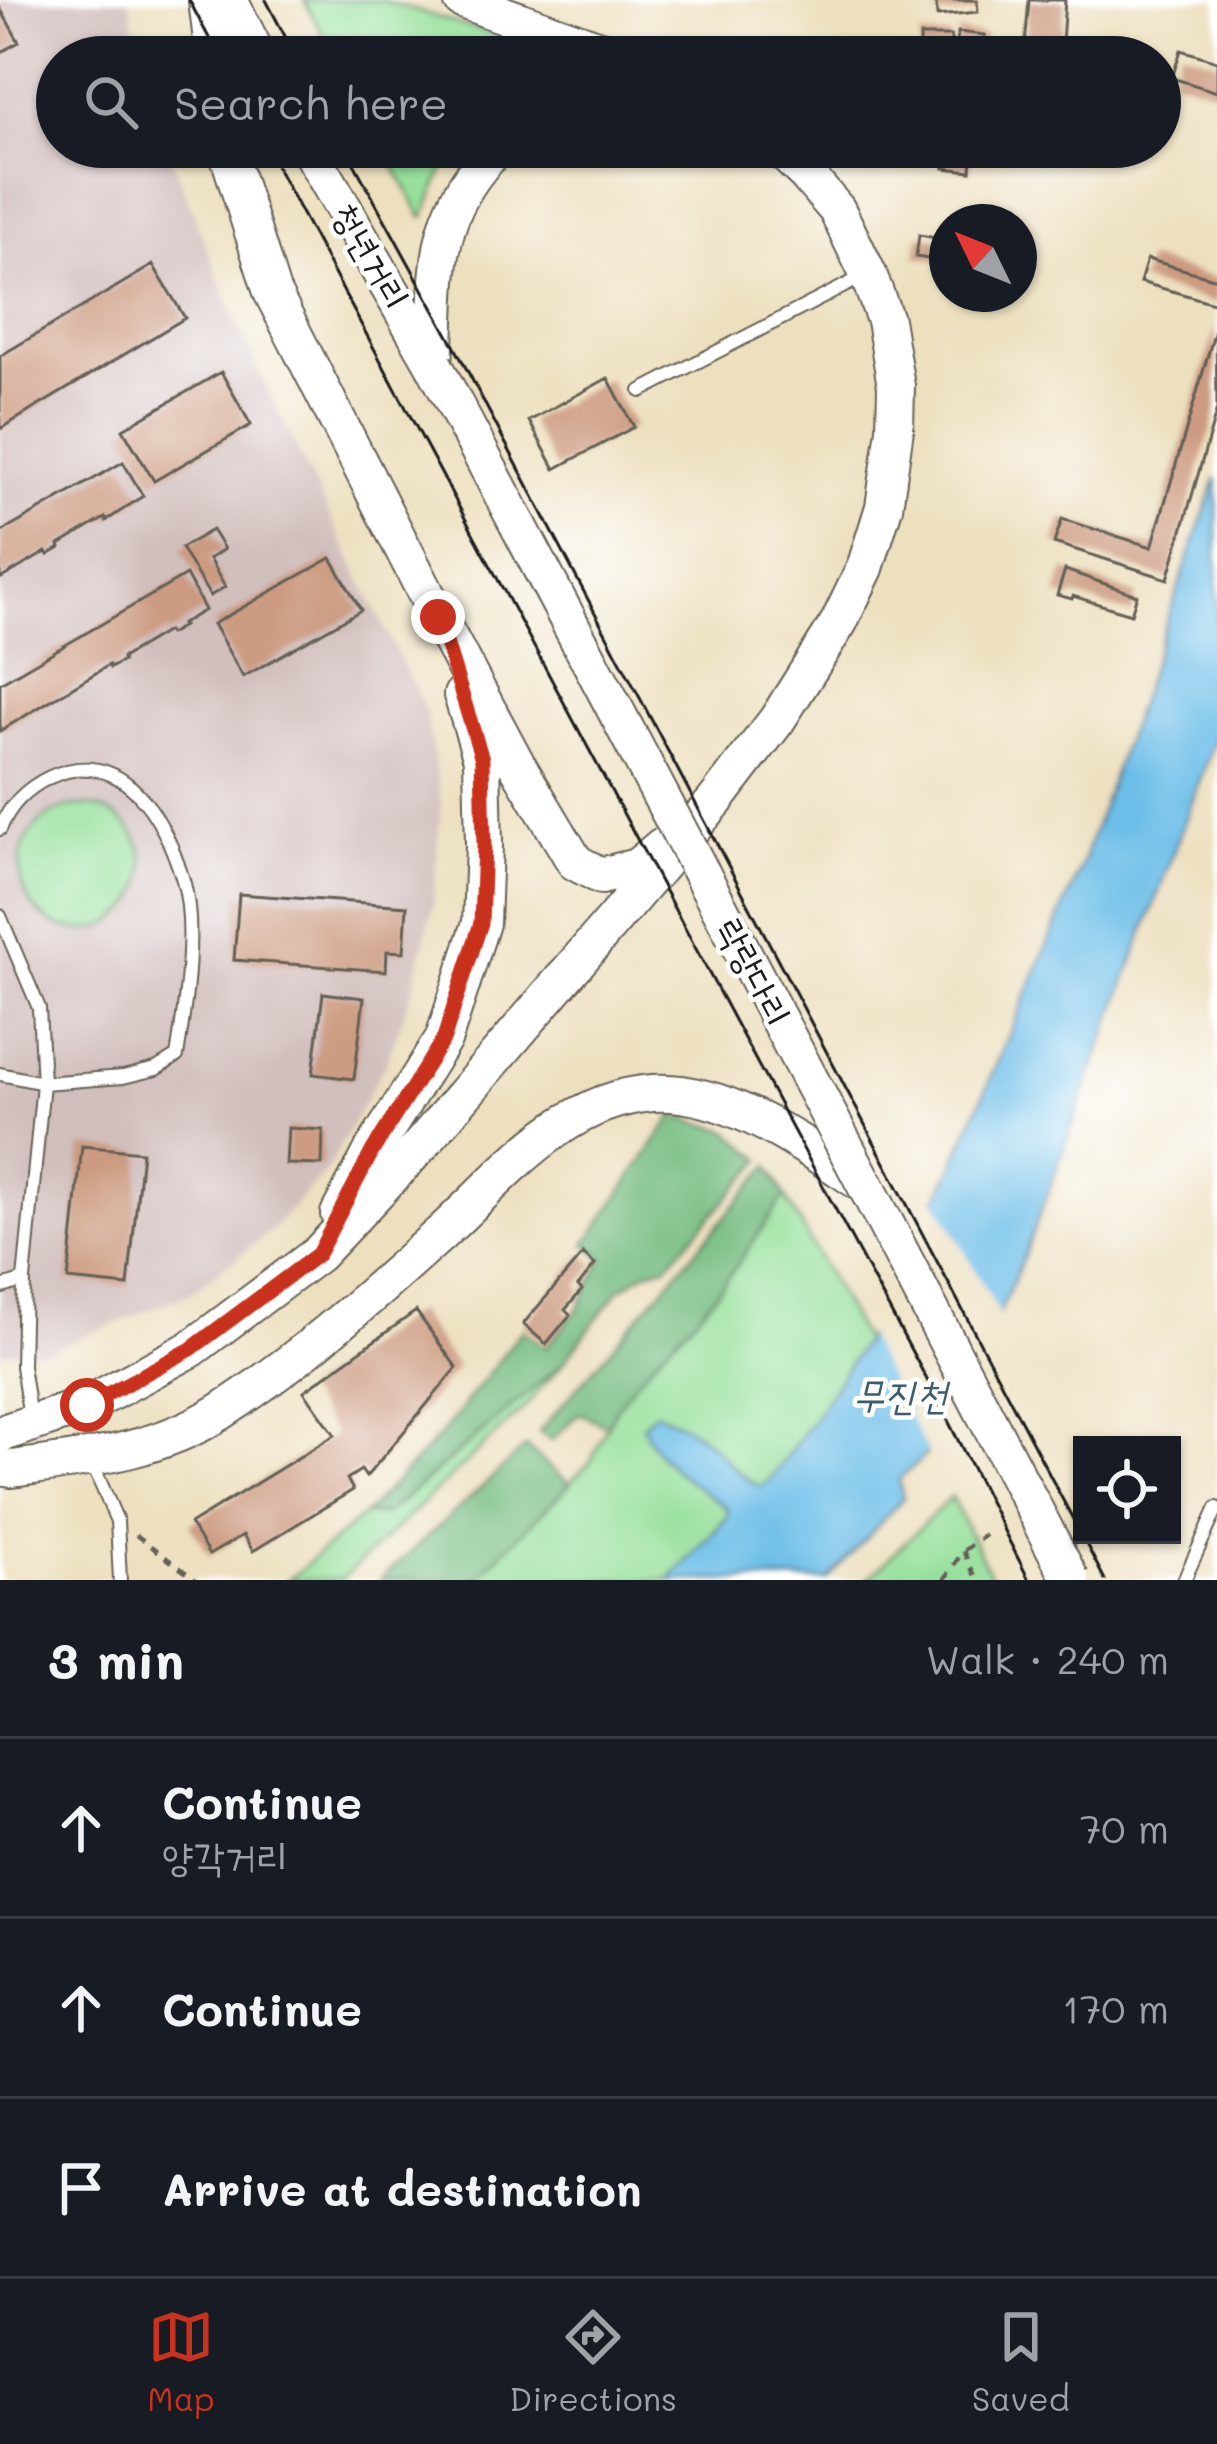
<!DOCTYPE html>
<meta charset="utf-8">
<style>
body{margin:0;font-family:Mali,"Poor Story",sans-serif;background:#20242c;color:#f1f3f6}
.controls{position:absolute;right:36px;bottom:36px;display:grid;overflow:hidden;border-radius:0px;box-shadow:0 3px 9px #0004}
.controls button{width:108px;height:108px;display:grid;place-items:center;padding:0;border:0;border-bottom:3px solid #363941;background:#171b24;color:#f1f3f6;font:60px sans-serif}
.compass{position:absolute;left:929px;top:204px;width:108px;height:108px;border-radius:50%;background:#171b24;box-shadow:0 3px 9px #0004;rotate:313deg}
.stop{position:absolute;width:36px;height:36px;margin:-27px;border:9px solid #c8321e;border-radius:50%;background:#fff}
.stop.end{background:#c8321e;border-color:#fff;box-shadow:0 3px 12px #0008}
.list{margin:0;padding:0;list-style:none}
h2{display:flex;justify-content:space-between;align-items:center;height:156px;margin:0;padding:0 48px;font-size:51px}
h2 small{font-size:39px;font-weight:400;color:#9ea1a6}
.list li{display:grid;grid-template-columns:78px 1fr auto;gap:36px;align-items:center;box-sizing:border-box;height:180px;padding:0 48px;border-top:3px solid #363941}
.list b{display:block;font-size:45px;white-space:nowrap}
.list p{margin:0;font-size:39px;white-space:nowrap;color:#9ea1a6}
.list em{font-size:39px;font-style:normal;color:#9ea1a6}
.icon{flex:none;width:66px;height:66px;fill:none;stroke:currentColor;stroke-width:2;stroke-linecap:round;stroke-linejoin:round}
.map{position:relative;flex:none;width:1217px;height:1580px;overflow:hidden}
.search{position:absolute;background:#171b24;box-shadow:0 3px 9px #0004;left:36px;right:36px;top:36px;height:132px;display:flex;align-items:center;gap:30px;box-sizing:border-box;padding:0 42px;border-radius:66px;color:#9ea1a6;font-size:45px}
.sheet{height:696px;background:#171b24}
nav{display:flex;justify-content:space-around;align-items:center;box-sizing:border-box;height:168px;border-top:3px solid #363941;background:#171b24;font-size:33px;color:#9ea1a6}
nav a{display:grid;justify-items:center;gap:6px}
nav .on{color:#c8321e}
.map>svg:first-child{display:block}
.industrial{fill:#d1bfbd}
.green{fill:#96e09b;stroke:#597e5c;stroke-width:3}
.forest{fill:#78be83;stroke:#4a6d50;stroke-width:3}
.water{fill:#6cbee8;stroke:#446d82;stroke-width:3}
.pier{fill:#ede0bf}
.building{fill:#cc9b81}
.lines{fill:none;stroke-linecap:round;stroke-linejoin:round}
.service-casing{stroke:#656155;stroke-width:16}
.primary-casing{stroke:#656155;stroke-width:40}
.path{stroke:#656155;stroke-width:4.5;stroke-dasharray:9 9;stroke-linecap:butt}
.service{stroke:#fff;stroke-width:12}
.primary{stroke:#fff;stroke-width:36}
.tram{stroke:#1c1c1c;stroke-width:3}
.primary-bridge-casing{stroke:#656155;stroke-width:40;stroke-linecap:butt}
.primary-bridge{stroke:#fff;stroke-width:36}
.route{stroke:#c8321e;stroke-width:15}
.labels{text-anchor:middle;stroke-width:9;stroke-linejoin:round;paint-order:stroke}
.street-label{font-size:36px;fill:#1c1c1c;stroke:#fff}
.water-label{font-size:39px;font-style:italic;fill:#3c5d6e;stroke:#fff}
</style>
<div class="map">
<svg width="1217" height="1580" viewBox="0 0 1217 1580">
<rect width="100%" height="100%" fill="#fff"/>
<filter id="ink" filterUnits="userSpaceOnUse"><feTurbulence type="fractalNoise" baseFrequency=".00833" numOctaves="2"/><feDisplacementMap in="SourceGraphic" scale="24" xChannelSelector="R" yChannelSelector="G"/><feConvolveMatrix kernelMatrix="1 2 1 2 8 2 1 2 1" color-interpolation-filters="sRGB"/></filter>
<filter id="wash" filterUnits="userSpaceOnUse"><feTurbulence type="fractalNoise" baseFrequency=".004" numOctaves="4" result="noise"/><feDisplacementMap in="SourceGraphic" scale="48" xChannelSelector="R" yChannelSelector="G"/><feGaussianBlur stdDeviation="2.7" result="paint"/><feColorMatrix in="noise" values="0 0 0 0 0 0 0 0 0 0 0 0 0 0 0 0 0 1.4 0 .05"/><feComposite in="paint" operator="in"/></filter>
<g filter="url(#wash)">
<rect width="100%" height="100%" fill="#ede0bf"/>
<path class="industrial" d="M0 0H129L141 57H57V147H167L232 311 260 374 426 712 441 803 433 905 413 989 387 1060 328 1168 272 1230 191 1293 47 1351 2 1352 0 1360Z"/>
<path class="green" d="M304 0H382L566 57H335Z
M384 147H457L447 160 424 217H422Z
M20 868a62 62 0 1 1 124 0a62 62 0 1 1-124 0Z
M785 1196 864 1341 812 1421 769 1481 759 1488 746 1480 707 1441 662 1458 727 1507 728 1516 669 1580H475L591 1461 615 1408 636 1379 708 1303Z
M563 1363 523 1409 341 1580H288L365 1514 385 1515Z
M951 1497 993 1580H867Z"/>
<path class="forest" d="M674 1115 729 1131 762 1160 666 1266 649 1270 619 1290 563 1363 385 1515 365 1514 444 1431 522 1330 546 1348 578 1309 603 1258 586 1244Z
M769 1166 785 1196C760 1231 736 1269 708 1303 673 1344 630 1377 607 1426L579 1413 551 1441 539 1432Z
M526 1447 570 1484 475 1580H380Z"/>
<path class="water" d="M1217 477V734L1024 1256 948 1434 899 1480 903 1498 828 1580H669L728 1517 727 1508C697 1486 654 1462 643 1425L655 1412C674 1420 691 1428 707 1441 725 1457 738 1476 760 1487L769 1481 812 1421 864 1341 949 1175 1081 867Z"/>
<path class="pier" d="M933 1194 1003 1321 954 1437 931 1459 863 1330Z"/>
<g id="blocks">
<path class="building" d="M936 0H977L978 12 937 16Z
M1029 0H1065L1061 57H1024Z
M0 8 19 42 0 53Z
M958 32 985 35 982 57H956Z
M920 36H951V52L920 51Z
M1181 50 1217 61V92L1172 78Z
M947 147H973L971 171 944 168Z
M919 235 947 240V262L916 257Z
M1147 259 1217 279V304L1140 282Z
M153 265 185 318 0 429V356Z
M1216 327 1217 409 1168 579 1054 543 1062 519 1152 547Z
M221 372 251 425 154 481 123 429Z
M608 378 634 427 555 469 529 421Z
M123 462 143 496 106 521 105 518 59 545 60 548 48 555 46 552 0 579V533Z
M212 530 224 549 209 559 225 587 210 596 181 548Z
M331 558 361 610 243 677 213 624Z
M1065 570 1137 595 1131 614 1073 596 1072 599 1057 595Z
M186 575 205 610 181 624 183 626 169 634 167 631 122 658 123 661 110 668 109 665 0 731V683Z
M239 894 407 906 404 952 387 951 386 971 234 960Z
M323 993 364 998 354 1079 313 1074Z
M288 1128 323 1130 322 1165 286 1164Z
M82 1146 142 1152 128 1286 68 1280Z
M583 1254 595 1265 578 1286 582 1290 565 1310 570 1315 546 1344 523 1324Z
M416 1311 457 1368 387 1452 366 1477 361 1470 347 1479 353 1490 253 1551 243 1535 209 1555 190 1524 335 1435 304 1391Z"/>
</g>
</g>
<g filter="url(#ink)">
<use href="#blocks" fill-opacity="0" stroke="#656155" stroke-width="3"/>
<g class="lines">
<g class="service-casing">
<path id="service" d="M641 391 864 276
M0 829C9 806 27 788 50 777 124 743 165 820 183 880 197 927 185 1007 177 1056L156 1069 123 1077 43 1083 0 1074
M0 916 39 1008 43 1083 24 1280 22 1366 30 1418
M0 1288 24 1280
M91 1461 117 1521 120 1580
M1184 1580 1217 1508"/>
</g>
<g class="primary-casing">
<path id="primary" d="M207 0 214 57
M229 0 258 57
M462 0 622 57
M226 147 272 292 438 617 516 763 575 862 601 876 637 867 662 846
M308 147 434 365
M434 365C440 277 428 215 498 147
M339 1214 373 1150 444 1038 481 923 484 845 482 759 462 695
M0 1434 87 1405 191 1349 318 1254 420 1146 715 801 777 720 839 622 865 568 884 507 895 429 896 386 885 320 868 274 837 210 805 173 778 147
M0 1467 12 1469C84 1459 157 1452 220 1412 298 1362 370 1297 439 1235 502 1178 562 1099 653 1093 728 1088 806 1147 866 1186"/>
</g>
<path class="path" d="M136 1535 196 1580
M963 1551 977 1580
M944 1580 963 1551 985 1535"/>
<use href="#service" class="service"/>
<use href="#primary" class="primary"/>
<path class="tram" d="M189 0 219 57
M266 0 296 57
M266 147 933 1391 1029 1580
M345 147 457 351 1105 1580"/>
<g class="primary-bridge-casing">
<path id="primary-bridge" d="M434 365 866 1186 1071 1580"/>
</g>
<use href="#primary-bridge" class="primary-bridge"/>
</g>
</g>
<g class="lines" filter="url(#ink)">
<path class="route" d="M87 1405 191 1349 318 1254 373 1150 444 1038 481 923 484 845 482 759 438 617"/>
</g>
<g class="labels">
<g class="street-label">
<text transform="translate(371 256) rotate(60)" y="13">청년거리</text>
<text transform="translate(754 972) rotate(62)" y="13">락랑다리</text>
</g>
<g class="water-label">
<text x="900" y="1409">무진천</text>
</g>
</g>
</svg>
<div class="controls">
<button><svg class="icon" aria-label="locate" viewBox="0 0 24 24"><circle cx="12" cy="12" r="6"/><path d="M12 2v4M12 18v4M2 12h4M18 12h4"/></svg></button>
</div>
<svg class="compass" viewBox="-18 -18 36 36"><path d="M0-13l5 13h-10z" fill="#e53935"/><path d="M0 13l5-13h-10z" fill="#9ea1a6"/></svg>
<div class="stop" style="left:87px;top:1405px"></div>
<div class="stop end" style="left:438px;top:617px"></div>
<div class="search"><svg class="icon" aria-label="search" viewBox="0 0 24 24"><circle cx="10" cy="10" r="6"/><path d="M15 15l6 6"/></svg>Search here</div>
</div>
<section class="sheet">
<h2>3 min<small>Walk · 240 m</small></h2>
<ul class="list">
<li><svg class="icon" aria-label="ahead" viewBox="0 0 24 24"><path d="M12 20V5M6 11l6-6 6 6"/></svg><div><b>Continue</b><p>양각거리</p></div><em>70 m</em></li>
<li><svg class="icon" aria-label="ahead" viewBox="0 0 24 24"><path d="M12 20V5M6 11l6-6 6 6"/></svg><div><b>Continue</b></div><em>170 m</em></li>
<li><svg class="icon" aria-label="arrive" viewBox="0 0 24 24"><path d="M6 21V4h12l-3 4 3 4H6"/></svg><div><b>Arrive at destination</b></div></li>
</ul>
</section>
<nav>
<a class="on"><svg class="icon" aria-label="map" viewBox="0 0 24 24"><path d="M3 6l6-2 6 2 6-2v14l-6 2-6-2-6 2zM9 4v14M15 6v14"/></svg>Map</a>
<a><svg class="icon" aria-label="directions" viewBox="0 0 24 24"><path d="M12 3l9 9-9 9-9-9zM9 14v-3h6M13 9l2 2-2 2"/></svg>Directions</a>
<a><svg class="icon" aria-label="saved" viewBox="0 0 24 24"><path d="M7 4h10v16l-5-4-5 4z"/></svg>Saved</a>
</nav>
